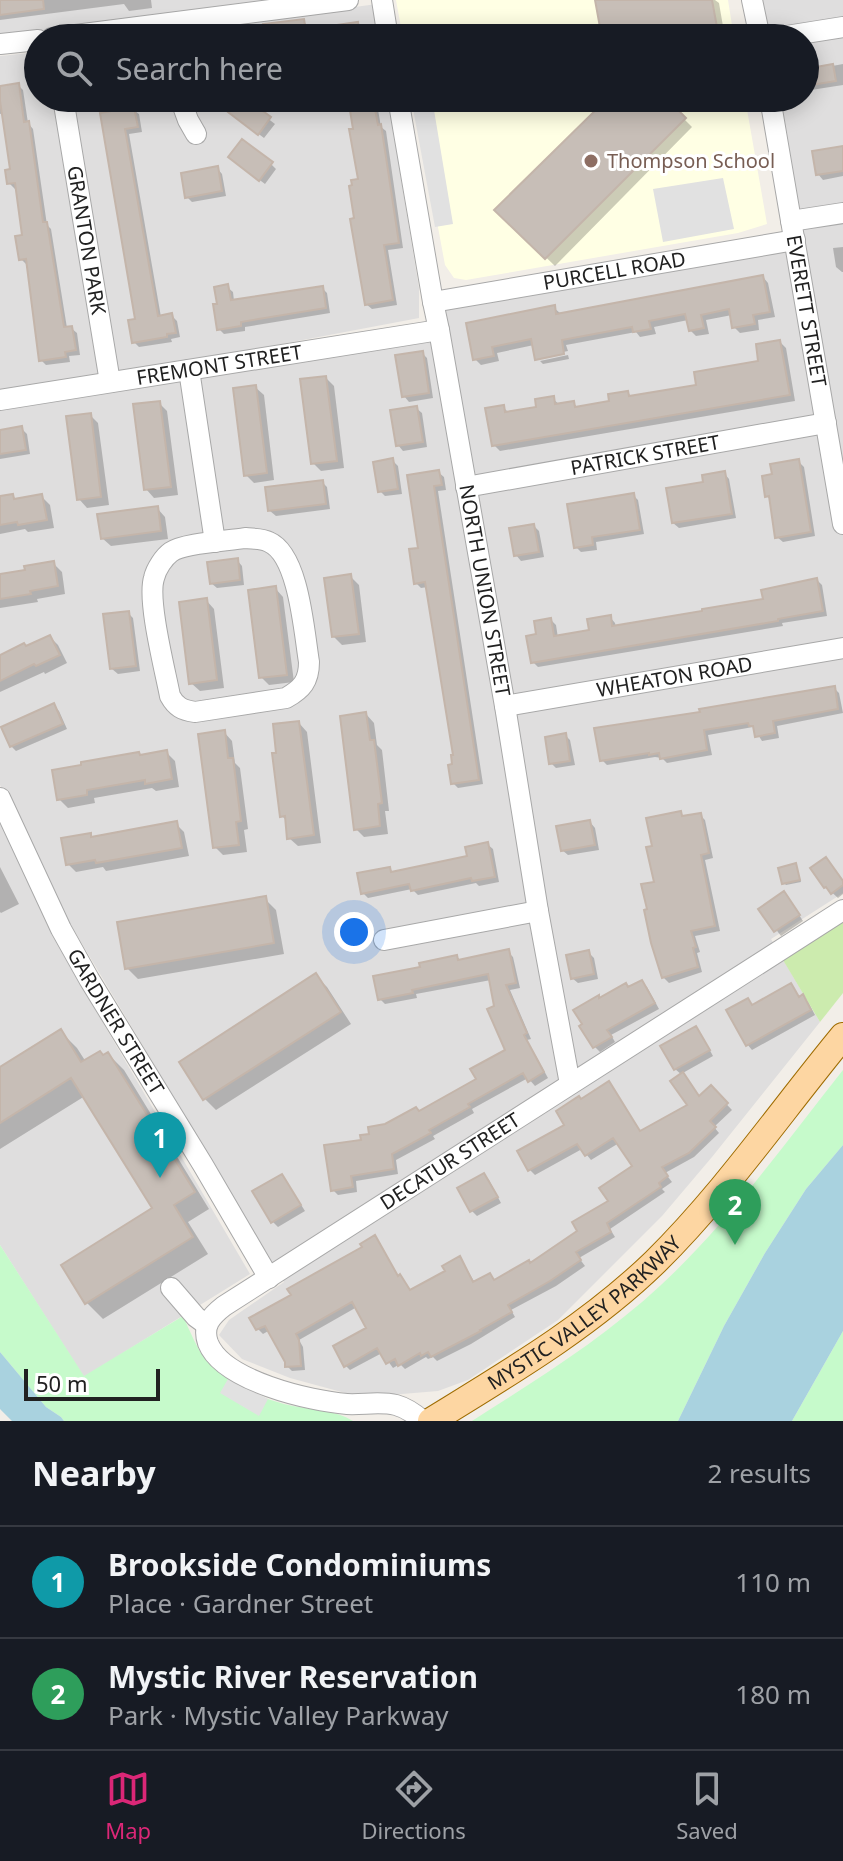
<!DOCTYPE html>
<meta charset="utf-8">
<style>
body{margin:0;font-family:"Noto Sans",sans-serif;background:#20242c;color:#f1f3f6}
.scale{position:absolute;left:24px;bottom:20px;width:136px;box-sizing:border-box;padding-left:8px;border:4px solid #212121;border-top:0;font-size:22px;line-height:28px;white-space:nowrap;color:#212121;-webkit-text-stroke:6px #fff;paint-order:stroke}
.you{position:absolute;left:354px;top:932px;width:28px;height:28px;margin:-20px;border:6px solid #fff;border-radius:50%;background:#1a73e8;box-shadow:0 0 0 12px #1a73e833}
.badge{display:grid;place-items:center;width:52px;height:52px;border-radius:50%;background:#db2777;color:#fff;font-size:26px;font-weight:700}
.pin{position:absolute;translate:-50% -66px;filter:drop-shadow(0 2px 4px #0008)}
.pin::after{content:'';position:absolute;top:42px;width:28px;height:24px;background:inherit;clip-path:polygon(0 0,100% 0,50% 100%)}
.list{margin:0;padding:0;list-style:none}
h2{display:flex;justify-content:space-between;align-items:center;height:104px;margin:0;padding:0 32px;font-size:34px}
h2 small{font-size:26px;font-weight:400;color:#9ea1a6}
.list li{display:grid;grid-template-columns:52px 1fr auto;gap:24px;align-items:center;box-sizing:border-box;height:112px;padding:0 32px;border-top:2px solid #363941}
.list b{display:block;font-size:30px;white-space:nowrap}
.list p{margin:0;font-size:26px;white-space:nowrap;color:#9ea1a6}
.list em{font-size:26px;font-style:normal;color:#9ea1a6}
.icon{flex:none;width:44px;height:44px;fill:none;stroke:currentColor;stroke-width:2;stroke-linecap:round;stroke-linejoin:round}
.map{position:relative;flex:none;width:843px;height:1421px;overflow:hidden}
.search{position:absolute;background:#171b24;box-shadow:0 4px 20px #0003;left:24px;right:24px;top:24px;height:88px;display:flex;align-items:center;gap:20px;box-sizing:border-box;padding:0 28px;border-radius:44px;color:#9ea1a6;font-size:30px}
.sheet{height:328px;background:#171b24}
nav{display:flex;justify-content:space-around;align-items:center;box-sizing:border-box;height:112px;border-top:2px solid #363941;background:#171b24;font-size:22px;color:#9ea1a6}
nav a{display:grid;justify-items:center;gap:4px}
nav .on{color:#db2777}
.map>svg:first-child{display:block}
.residential{fill:#dfdede}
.education{fill:#ffffe4}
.grass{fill:#ccebae}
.park{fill:#c6facb}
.parking{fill:#e1e1e1}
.water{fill:#a9d2df}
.shadow{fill:#0003}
.building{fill:#c7beb7;stroke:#c4b5aa;stroke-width:2}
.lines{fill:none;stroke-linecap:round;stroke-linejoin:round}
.minor-casing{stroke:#a8a8a8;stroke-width:22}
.major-casing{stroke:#9f6c00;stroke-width:28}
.minor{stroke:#fff;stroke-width:20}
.major{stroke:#fdd6a2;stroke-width:26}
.education-dot{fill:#8d6e63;stroke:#fff;stroke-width:3}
.labels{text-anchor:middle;stroke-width:6;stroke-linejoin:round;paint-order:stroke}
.education-label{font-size:20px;fill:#785e54;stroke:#fff;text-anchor:start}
.street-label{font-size:20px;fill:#212121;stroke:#fff}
</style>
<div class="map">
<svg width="843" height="1421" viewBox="0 0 843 1421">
<rect width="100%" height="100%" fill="#f2eee8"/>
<path class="residential" d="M0 0H309L0 39Z
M759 0H843V893L771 939 820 1022 712 1157 662 1216 558 1320 468 1380 438 1391 390 1395 349 1394 290 1378 242 1359 219 1335 229 1320 284 1282 57 902 0 785V408L447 338 444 308 806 243 797 207 778 98H805V38H766Z
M377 4 382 38H142L258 20Z
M38 52V98H390L402 185 419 288V318L207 358 0 391V56Z
M0 819 79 982 250 1274 84 1377 0 1245Z"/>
<path class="education" d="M396 0H728L734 38H403Z
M414 98H745L767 224 738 233 466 280 454 278 445 265Z"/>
<path class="grass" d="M843 921V993L820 1022 783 960Z"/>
<path class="park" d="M843 1070V1145L806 1189 765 1253 724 1326 678 1421H472C538 1379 604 1338 661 1285 730 1221 785 1143 843 1070Z
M0 1245 84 1376 183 1316C190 1331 196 1347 206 1360 224 1382 265 1401 293 1406 313 1410 335 1410 353 1421H64L61 1417 46 1407 0 1352Z
M843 1331V1421H792Z"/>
<path class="parking" d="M411 98H432L453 224 435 227Z
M723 178 734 229 663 242 653 189Z
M228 1379 268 1399 259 1416 220 1393Z"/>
<path class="water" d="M843 1145V1331L792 1421H678L724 1326 765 1253 806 1189Z
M0 1352 46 1407 61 1417 64 1421H12L0 1409Z"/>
<path class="shadow" d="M0 0H151L152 8 129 11 124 4 0 20Z
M597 0H715L719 3 725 38H604Z
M303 21 310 28 311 31 357 24 364 31 365 38H268Z
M843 64V85L811 90 806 85 805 71Z
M18 85 23 90 28 123 33 129 47 225 51 229 67 328H71L77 333 80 355 69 356 70 362 46 365 41 360 28 264H26L21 259 24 237 17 188 15 189 9 183 12 171 4 113 0 114V88Z
M100 98H130L132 109 139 114 142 132 129 134 161 317 172 316 177 321 180 337 171 339 172 342 139 347 134 342 137 321Z
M241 98 275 124 264 138 236 117Z
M350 98H376L381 127 386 131 403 248 388 250 397 305 372 309 366 304 357 219 360 180 356 130Z
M611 98H683L684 104 676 111 692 127 555 266 497 210Z
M843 148V176L823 180 818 174Z
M236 162 271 164 276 169 265 184Z
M217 168 222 174 226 196 192 202 187 197Z
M843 247V272H842L836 267 833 248Z
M763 277 768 283 775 317 758 320 759 330 740 333 734 327 732 315 706 320 709 334 696 336 690 330 688 320 654 327 656 334 640 337 636 332 566 345 568 351 539 357V360L534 345 497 353 499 361 481 365 475 359 468 325 554 308 560 313Z
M227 287 233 292 234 301 322 288 327 293 330 313 245 327V331L224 334 219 329Z
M780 342 786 348 795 401 500 451 494 445 503 407 510 414 538 409 553 399 560 405 573 403 578 408 611 403 628 393 632 398 699 386 761 363Z
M422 353 427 358 433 398 409 402 404 396Z
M568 355 569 359 543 364 540 361Z
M326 378 334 386 344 468 321 471 313 463Z
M255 387 264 395 274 480 254 483 246 475Z
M159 403 167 411 178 495 154 498 146 489Z
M416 408 422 413 427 447 403 451 398 445Z
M90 415 98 423 109 505 87 508 79 499Z
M22 429 27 434 30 454 0 459V432Z
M393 461 398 466 402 494 385 496 380 491Z
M799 462 804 467 815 536 783 542 777 537 771 500 767 496Z
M438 472 444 477 446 490 438 491 483 784 458 788 453 783 455 756 428 587 421 588 416 583 420 550 409 477Z
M724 473 729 479 736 518 679 528 673 523 705 483Z
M322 482 327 487 330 509 276 516 270 511Z
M633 495 638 500 644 534 596 542 597 550 581 552 576 547Z
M12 496 16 501 42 497 50 505 54 528 28 532 25 529 0 534V498Z
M157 508 165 517 168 539 111 546 102 538Z
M534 526 539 531 544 557 521 561 516 555Z
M237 560 242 566 244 585 217 588 211 583Z
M53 563 62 572 65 594 37 599 38 602 0 608V576Z
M350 576 359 585 366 642 342 645 334 637Z
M817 580 822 585 827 616 782 623 783 626 538 667 533 662 539 636 551 620 556 625 558 638 591 632 610 617 615 623 616 628 765 601Z
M275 588 283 597 294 682 269 685 261 677Z
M206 600 214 609 224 688 200 691 191 683Z
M128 613 133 618 140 671 118 674 112 669Z
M50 637 58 645 67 663 45 674 44 672 0 692V657L27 648Z
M834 688 839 693 843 713 777 726 779 738 762 741 753 727 708 735 712 755 667 763 662 758 655 757 607 765 602 760 702 714Z
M54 706 59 711 67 729 16 751 11 746Z
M366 714 374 723 377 745 382 750 389 811H385L388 834 364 837 356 829Z
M299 723 307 732 321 843 298 846 289 838 287 821 282 816Z
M224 732 232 741 235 763 240 768 248 829 244 830 247 852 223 855 215 847Z
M565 735 570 740 575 765 556 768 551 763Z
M166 752 175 761 179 787 156 791 152 788 94 798 95 803 68 808 59 799 141 757Z
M680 813 685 818 700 815 705 820 713 858 705 860 720 931 695 936 700 952 697 953 702 972 669 983 663 977 655 848Z
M590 822 595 828 599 850 568 855 562 850Z
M176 824 184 832 189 856 106 871 103 867 76 872 68 864 90 835 93 838Z
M487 844 493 849 499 882 479 886 476 883 418 895 412 889 368 898 363 893 389 869 394 873 469 858Z
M796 865 801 882 786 885 784 883Z
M0 867 19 904 1 913 0 912Z
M843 882V894L838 898 826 887Z
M265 899 276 910 284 954 138 979 127 968Z
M789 899 803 921 781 936 761 910Z
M508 952 513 957 520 988 510 990 531 1039 527 1040 548 1078 535 1086 528 1078 472 1109 474 1113 433 1136 435 1139 396 1160 398 1174 356 1181 357 1192 338 1195 333 1190 363 1141 371 1135 419 1113 478 1079 507 1051 491 980 416 994 417 998 385 1004 380 999 422 968 457 957 461 961Z
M589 953 594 958 598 979 578 983 572 978Z
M316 976 327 987 351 1024 216 1110 205 1099 182 1062Z
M641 982 647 987 659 1009 611 1035 615 1042 600 1052 595 1047 598 997 601 1000 629 989Z
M791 986 800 998 802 997 808 1002 815 1015 752 1050 747 1044V1000L754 1007Z
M696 1029 701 1034 713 1056 681 1074 700 1098 711 1088 732 1110 714 1127 719 1133 694 1157 665 1173 672 1182 662 1189 665 1192 610 1229 615 1237 579 1258 585 1266 556 1286 511 1310 515 1317 471 1344 437 1361 433 1357 428 1359 426 1357 405 1369 400 1364 393 1368 382 1353 350 1370 345 1365 369 1329 357 1307 299 1340 303 1347 305 1370 292 1371 287 1366 270 1330 263 1334 258 1329 293 1295 364 1248 375 1238 380 1243 399 1278 405 1282 411 1291 447 1272 459 1259 464 1264 475 1283 490 1275 496 1281 531 1265 580 1231 611 1202 635 1166 619 1143 591 1160 582 1149 535 1175 530 1170 520 1151 567 1125 581 1101 614 1089 641 1133 690 1105 682 1075 675 1069Z
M61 1032 77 1048 86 1062 108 1054 124 1070 209 1209 188 1222 208 1254 103 1319 87 1303 63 1266 155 1209 85 1096 0 1149V1069Z
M484 1175 489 1180 501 1203 477 1216 472 1211Z
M281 1176 286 1181 305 1211 278 1227 273 1222Z"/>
<path class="building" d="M0 0H43L44 9 0 15Z
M595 0H712L719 38H602Z
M304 19 307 38H266L263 24Z
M358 22 360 38H310L309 29Z
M833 64 836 81 805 86V69Z
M19 83 24 122 29 121 43 222H47L64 327 72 326 76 350 65 352 66 357 39 361 26 259 19 260 15 236 22 235 15 183 7 184 5 170 10 169 0 101V86Z
M239 98H245L271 117 258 135 228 112Z
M348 98H373L378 125 381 124 399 243 384 245 393 300 365 305 350 219 354 218 349 186 352 185 351 180 358 179 349 129H353Z
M608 98H666L686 118 545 259 494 210Z
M134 107 138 127 125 129 158 316 172 313 176 333 167 334V337L132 343 128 320 135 319 100 113Z
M242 139 273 162 259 181 228 157Z
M843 146V171L816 175 812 151Z
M218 166 222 191 185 198 181 173Z
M763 275 770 312 753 315 755 324 732 328 729 309 701 315 704 328 689 331 685 314 649 321 651 329 633 332 632 327 562 340 564 354 535 360 531 339 492 347 494 356 473 360 466 323 555 305 556 314Z
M228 284 231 300 323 286 326 308 241 322V326L217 330 213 304H217L214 287Z
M780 340 790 395 492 446 485 408 504 405 505 412 536 407 535 399 554 396 555 404 574 401 575 407 609 401 608 394 628 391 629 396 696 385 694 372 758 361 756 344Z
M423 351 429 393 402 397 395 355Z
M326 376 337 461 311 464 300 379Z
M256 385 267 473 244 476 233 388Z
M160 401 171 487 144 490 133 404Z
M417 406 423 442 396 446 390 410Z
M91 413 101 497 77 500 66 416Z
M22 426 26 450 0 454V430Z
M393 458 398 489 378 492 373 462Z
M799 459 811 532 775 538 769 496 765 497 762 476 772 474 770 464Z
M439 470 442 485 434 486 479 780 451 784 448 765 452 764 451 755H453L425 582 414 584 409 549 418 548 407 475Z
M725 471 732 514 672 523 666 488 703 482 702 475Z
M323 480 326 504 268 511 265 487Z
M634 493 640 530 592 537 593 545 574 548 567 504Z
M13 494 14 499 42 494 47 520 18 525 17 522 0 525V496Z
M158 506 161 531 101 539 97 514Z
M534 524 539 552 514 556 509 528Z
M238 558 240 580 210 584 207 562Z
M54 561 58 586 30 591 31 594 0 599V574L25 570 24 566Z
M351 574 359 634 332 637 324 578Z
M817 578 823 611 778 619V621L531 663 526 636 536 634 534 621 551 618 554 636 589 630 587 619 611 615 612 626 702 611V609L763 599 761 590Z
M276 586 287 675 259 678 248 590Z
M207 598 217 680 189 684 179 602Z
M129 611 136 666 110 669 103 614Z
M50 635 60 655 36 666 34 664 0 681V655L24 643 26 646Z
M835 686 838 709 773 721 775 733 755 737 753 726H749L748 723 704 730 707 750 660 759 659 753 649 755V753L600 761 594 728 700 712 699 709Z
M54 703 63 724 10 747 1 727Z
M366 712 370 740H374L382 803 378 804 380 826 354 830 340 716Z
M299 721 314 835 287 839 285 816 280 817 272 753H276L273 724Z
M225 730 228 758H233L241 821 236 822 239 845 213 848 198 734Z
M566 733 570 761 549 764 545 737Z
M167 750 172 779 145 784V780L87 790V795L57 800 52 770 81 765V762L139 752 140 755Z
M681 811 682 816 701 813 709 853 701 855 715 926 691 931 696 947 693 948 698 967 662 978 651 943 644 910 647 909 641 884 654 882 646 847 652 846 646 818Z
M590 820 595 845 561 851 556 826Z
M177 821 182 848 96 863 95 860 66 865 61 838 91 833V837Z
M488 842 495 877 472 881 471 878 411 891 409 884 361 894 357 873 390 867 391 872 467 856 465 847Z
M826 857 843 881V885L831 894 826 887 824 888 810 868Z
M796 863 800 880 782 884 778 868Z
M784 891 800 915 774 932 758 909Z
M266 896 274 943 125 969 117 922Z
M509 949 516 983 506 985 527 1033 524 1035 544 1072 528 1082 523 1073 468 1104 470 1107 429 1130 431 1133 392 1154 394 1169 351 1176 353 1187 331 1191 324 1145 361 1140 360 1135 369 1134 368 1127 385 1124 416 1107 419 1111 476 1079 470 1069 505 1050 487 1009 494 1006 488 974 412 990 413 993 378 1000 373 976 420 967 419 963 457 955 458 960Z
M589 950 594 974 571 979 566 955Z
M316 973 341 1012 203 1100 179 1062Z
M642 980 655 1003 607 1030 612 1037 593 1048 579 1026 582 1024 573 1010 599 995V998L626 983 628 987Z
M791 983 799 997 803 994 811 1010 746 1046 726 1010 748 998 752 1005Z
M696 1026 710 1050 674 1070 660 1046Z
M61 1029 81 1062 100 1051 103 1055 108 1052 195 1192 174 1205 193 1237 85 1304 61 1265 152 1208 71 1078 0 1123V1067Z
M683 1072 699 1096 711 1085 728 1103 710 1121 716 1127 689 1153 662 1167 668 1176 659 1183 661 1187 607 1223 611 1232 576 1252 581 1260 550 1281 508 1305 512 1312 480 1330 481 1331 431 1357 428 1352 421 1356 420 1353 398 1366 395 1359 386 1364 377 1348 344 1367 333 1346 366 1328 352 1302 296 1334 299 1340 301 1366 285 1367V1362L265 1326 256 1330 249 1318 291 1295 287 1289 362 1247 360 1244 375 1235 398 1276 400 1274 410 1290 445 1271 442 1266 460 1256 473 1282 490 1273 494 1280 529 1260 530 1263 577 1231 572 1222 608 1201 599 1188 632 1166 613 1138 585 1156 577 1144 528 1171 517 1151 564 1125 556 1111 579 1096 581 1099 609 1081 640 1131 687 1105 670 1081Z
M484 1173 498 1197 470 1212 457 1188Z
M282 1174 301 1205 271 1223 252 1191Z"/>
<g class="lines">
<g class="minor-casing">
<g id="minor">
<path d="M382 0 388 38"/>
<path d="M752 0 760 38"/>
<path d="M52 38 348 0"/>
<path d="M774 38 843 27"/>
<path d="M0 44 38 40"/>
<path id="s1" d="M63 98 110 382"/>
<path d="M180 98 188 120 196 134"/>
<path id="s2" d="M398 98 433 302 439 330 505 706 538 911 570 1084"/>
<path id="s3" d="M770 98 843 524"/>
<path d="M791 221 843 213"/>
<path id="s4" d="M433 302 795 240"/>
<path d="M189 370 215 542"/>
<path id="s5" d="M0 400 439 330"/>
<path id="s6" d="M466 487 826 423"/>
<path d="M245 538C253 539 262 538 269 542 299 555 304 632 309 662 309 681 302 689 286 698L195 712C182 710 176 707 170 696 165 670 147 600 154 578 156 569 164 557 171 552 184 543 228 541 245 538Z"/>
<path id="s7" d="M505 706 843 648"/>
<path id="s8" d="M0 798 61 929 89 979 203 1165 269 1278"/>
<path d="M384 940 538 911"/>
<path d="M171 1288 196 1317 207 1325"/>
<path id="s9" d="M423 1421C415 1414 407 1408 396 1405 380 1401 363 1405 347 1404 310 1401 223 1381 208 1343 202 1326 211 1316 224 1306L843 910"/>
</g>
</g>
<g class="major-casing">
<g id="major">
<path id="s10" d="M431 1421C509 1373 589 1326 655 1262 725 1193 781 1111 843 1036"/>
</g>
</g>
<use href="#minor" class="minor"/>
<use href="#major" class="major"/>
</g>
<circle class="education-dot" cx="591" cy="161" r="8"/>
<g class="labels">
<g class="education-label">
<text x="607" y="168">Thompson School</text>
</g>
<g class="street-label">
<text dy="7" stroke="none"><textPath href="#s1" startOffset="144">GRANTON PARK</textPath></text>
<text dy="7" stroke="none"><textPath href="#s4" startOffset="184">PURCELL ROAD</textPath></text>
<text dy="7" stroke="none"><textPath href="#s3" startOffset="216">EVERETT STREET</textPath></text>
<text dy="7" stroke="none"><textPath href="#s5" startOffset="222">FREMONT STREET</textPath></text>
<text dy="7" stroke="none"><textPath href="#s6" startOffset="182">PATRICK STREET</textPath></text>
<text dy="7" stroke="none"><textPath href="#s2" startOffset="500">NORTH UNION STREET</textPath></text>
<text dy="7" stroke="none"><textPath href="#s7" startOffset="172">WHEATON ROAD</textPath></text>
<text dy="7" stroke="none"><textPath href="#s8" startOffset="252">GARDNER STREET</textPath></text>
<text dy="7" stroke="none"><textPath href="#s9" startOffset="550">DECATUR STREET</textPath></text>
<text dy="7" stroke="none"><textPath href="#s10" startOffset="188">MYSTIC VALLEY PARKWAY</textPath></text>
</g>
</g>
</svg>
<div class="scale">50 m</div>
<div class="you"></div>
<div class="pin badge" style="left:160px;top:1178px;background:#0f9aa8">1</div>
<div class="pin badge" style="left:735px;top:1245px;background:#2e9e5b">2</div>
<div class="search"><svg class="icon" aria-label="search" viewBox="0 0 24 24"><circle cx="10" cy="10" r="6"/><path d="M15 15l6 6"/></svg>Search here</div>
</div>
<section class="sheet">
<h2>Nearby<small>2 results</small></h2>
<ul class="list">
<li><span class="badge" style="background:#0f9aa8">1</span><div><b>Brookside Condominiums</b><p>Place · Gardner Street</p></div><em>110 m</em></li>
<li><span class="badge" style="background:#2e9e5b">2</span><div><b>Mystic River Reservation</b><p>Park · Mystic Valley Parkway</p></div><em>180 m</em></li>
</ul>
</section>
<nav>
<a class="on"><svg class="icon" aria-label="map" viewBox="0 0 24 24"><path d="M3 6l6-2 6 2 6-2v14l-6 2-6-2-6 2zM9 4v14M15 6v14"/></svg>Map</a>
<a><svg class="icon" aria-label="directions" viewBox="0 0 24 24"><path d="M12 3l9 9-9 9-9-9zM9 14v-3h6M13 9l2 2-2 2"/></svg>Directions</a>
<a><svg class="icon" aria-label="saved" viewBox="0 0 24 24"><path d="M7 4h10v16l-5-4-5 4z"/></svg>Saved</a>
</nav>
